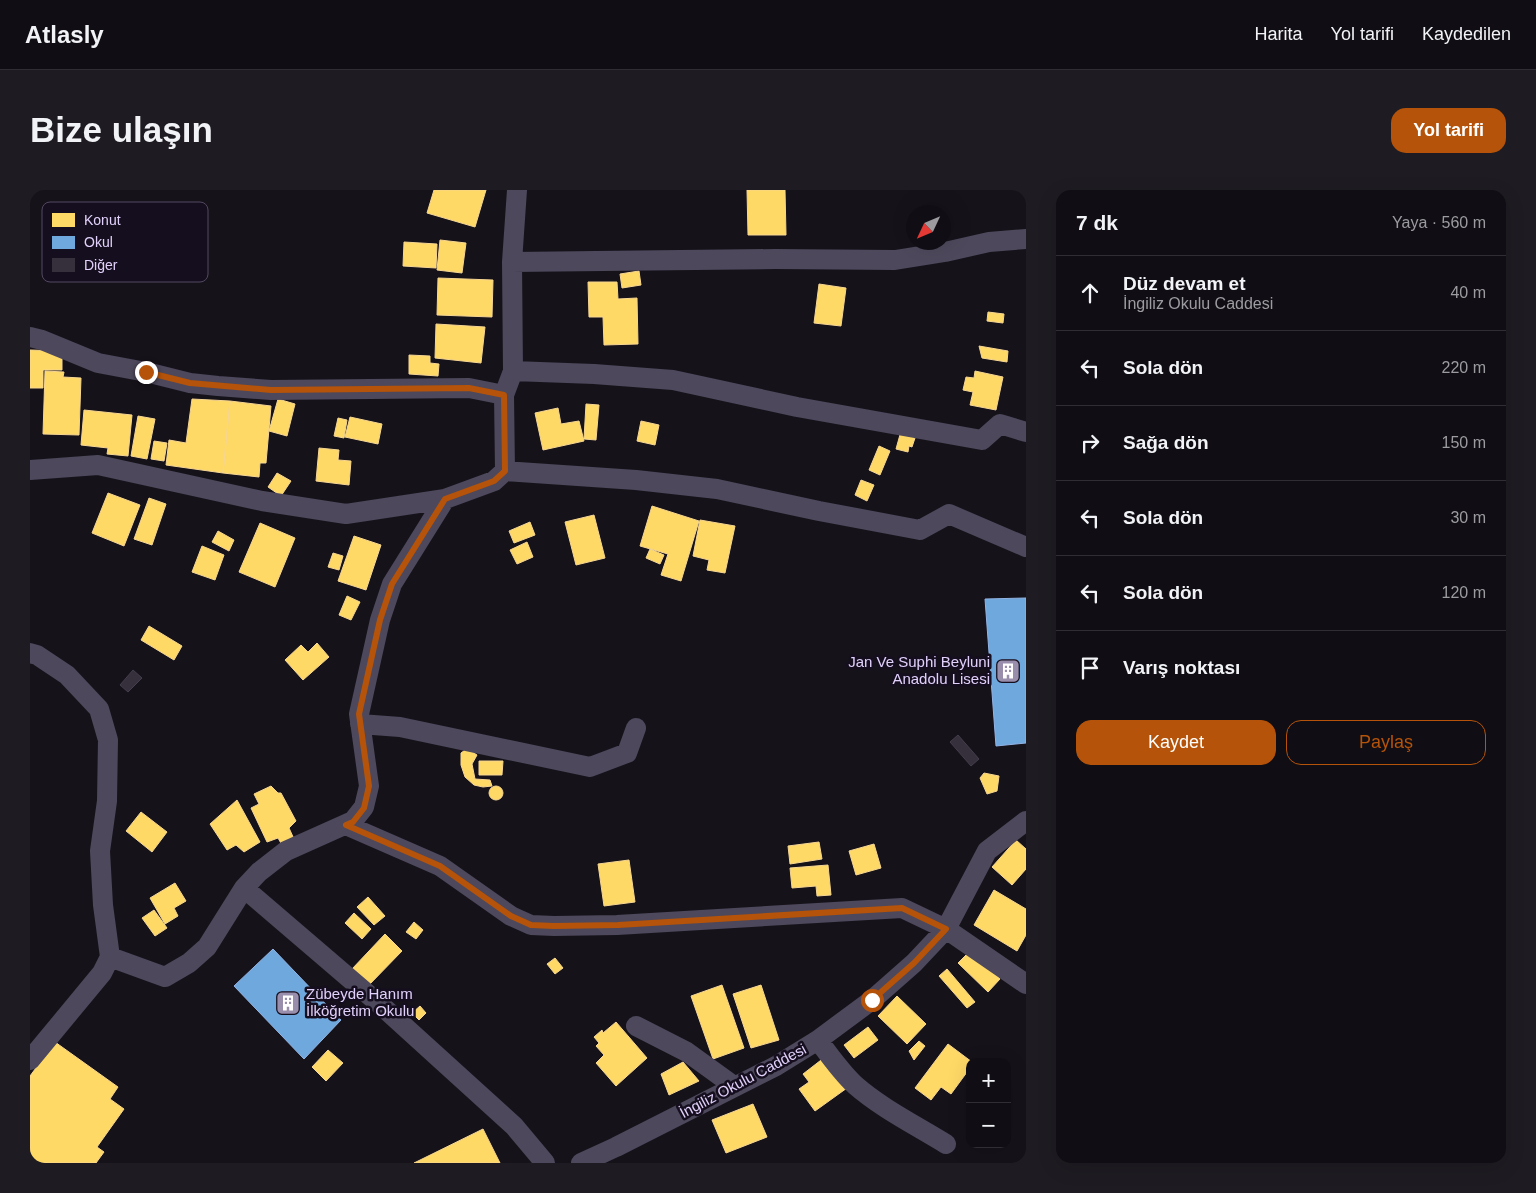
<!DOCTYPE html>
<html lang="tr">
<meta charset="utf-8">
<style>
body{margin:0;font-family:Arial,sans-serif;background:#1e1c22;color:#f1f3f6}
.controls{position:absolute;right:15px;bottom:15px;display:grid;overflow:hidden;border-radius:10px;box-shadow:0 5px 20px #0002}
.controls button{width:45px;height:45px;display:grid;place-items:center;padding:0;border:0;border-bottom:1px solid #302e34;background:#100e14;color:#f1f3f6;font:25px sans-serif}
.compass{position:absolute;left:876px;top:15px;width:45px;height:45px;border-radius:50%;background:#100e14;box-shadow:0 5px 20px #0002;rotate:226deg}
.stop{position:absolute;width:15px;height:15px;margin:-11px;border:4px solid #b45309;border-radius:50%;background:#fff}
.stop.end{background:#b45309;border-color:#fff;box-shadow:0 1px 5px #0008}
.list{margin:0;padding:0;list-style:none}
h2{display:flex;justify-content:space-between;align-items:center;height:65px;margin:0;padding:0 20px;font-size:21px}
h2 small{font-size:16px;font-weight:400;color:#9c9ca0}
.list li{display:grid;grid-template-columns:32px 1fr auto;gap:15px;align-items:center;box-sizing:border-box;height:75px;padding:0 20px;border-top:1px solid #302e34}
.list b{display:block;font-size:19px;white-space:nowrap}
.list p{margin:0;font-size:16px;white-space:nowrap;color:#9c9ca0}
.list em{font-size:16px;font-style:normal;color:#9c9ca0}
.actions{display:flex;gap:10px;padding:15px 20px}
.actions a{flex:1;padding:11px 0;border:1px solid #b45309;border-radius:15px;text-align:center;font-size:18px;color:#b45309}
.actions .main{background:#b45309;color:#fff}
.icon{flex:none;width:28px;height:28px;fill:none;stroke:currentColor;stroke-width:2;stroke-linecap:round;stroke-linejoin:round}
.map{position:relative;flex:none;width:996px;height:973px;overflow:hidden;border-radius:15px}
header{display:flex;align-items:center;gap:30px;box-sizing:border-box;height:70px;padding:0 25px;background:#100e14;border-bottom:1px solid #302e34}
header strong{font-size:24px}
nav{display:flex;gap:28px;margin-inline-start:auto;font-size:18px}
.intro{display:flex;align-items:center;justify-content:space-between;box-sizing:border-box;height:120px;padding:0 30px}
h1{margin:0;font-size:35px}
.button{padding:12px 22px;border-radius:15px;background:#b45309;color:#fff;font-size:18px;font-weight:700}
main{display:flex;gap:30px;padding:0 30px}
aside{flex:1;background:#100e14;border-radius:15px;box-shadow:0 5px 20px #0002}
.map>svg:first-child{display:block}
.homes{fill:#ffd966;stroke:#f6d692}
.schools{fill:#6fa8dc;stroke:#91b4e5}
.building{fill:#35303c;stroke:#443d4d}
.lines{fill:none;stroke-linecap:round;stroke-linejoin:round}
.minor{stroke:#4d485b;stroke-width:20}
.route{stroke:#b45309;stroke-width:6}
.labels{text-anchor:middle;stroke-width:5;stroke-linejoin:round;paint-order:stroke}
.poi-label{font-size:15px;fill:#e0d0fa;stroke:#150e1e;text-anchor:end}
.street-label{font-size:15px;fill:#e0d0fa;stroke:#150e1e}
.key{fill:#150e1e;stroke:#524860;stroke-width:1}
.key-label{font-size:14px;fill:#e0d0fa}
</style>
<header>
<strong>Atlasly</strong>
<nav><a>Harita</a><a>Yol tarifi</a><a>Kaydedilen</a></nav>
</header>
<div class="intro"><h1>Bize ulaşın</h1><a class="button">Yol tarifi</a></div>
<main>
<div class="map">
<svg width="996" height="973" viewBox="0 0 996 973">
<rect width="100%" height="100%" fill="#16121a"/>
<path class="homes" d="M404 0H456L445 37 397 23Z
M717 0H755L756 45H718Z
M410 50 436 53 432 83 407 80Z
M374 52 407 54 406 78 373 76Z
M609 81 611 95 592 98 590 84Z
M408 88 463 90 462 127 407 125Z
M558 92H587L588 109 607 108 608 154 574 155 573 127H559Z
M789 94 816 98 811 136 784 133Z
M958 122 974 124 973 133 957 131Z
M406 134 455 137 451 173 405 168Z
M949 156 978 161 977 172 952 168Z
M0 160 32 161V180H13V198H0Z
M379 165 400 166V173L409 174 408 186 379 184Z
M15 181 34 182 33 187 51 188 49 245 13 244Z
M945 181 973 187 966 220 940 215 943 202 933 200 936 187 944 188Z
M162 209 200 211 193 283 136 275 139 250 156 253Z
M248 209 265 214 257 246 239 241Z
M200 211 241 216 236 273H230L229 287 193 283Z
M556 214 569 215 566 250 554 249Z
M528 218 531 234 549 231 554 251 513 260 505 223Z
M54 220 102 225 98 266 77 264 78 258 51 255Z
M108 226 125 229 117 269 101 266Z
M320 227 352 234 348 254 315 247Z
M308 228 317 230 314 248 304 246Z
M611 231 629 235 625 255 607 251Z
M871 241 886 245 882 257 879 256 878 262 866 259Z
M124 251 137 253 134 271 121 269Z
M849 256 860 261 850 285 839 280Z
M289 258 309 260 308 270 321 271 319 295 286 291Z
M247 283 261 291 251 306 238 297Z
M831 290 844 295 837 311 825 305Z
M78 303 110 315 94 356 62 343Z
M119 308 136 314 122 355 104 349Z
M622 316 669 331 651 391 631 385 638 364 610 356Z
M564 325 575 368 546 375 535 332Z
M670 330 705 336 695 383 677 380 679 370 663 366Z
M500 332 505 345 484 353 479 341Z
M230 333 265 348 245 397 209 382Z
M188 341 204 350 199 361 182 352Z
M324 346 351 355 336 400 308 391Z
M497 352 503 367 487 374 480 360Z
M172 356 194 365 185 390 162 382Z
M620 359 634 365 630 374 616 368Z
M303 363 313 366 309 380 298 377Z
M317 406 330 412 321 430 309 425Z
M119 436 152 456 144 470 111 450Z
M287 453 299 467 273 490 255 470 271 455 278 462Z
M435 560 441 561 447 565 442 574 445 589 460 590 462 596 453 597 444 595 435 587 431 575V563Z
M449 571H473L472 585H449Z
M954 583 969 586 967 601 957 604 950 588Z
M459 603a7 7 0 1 1 14 0a7 7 0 1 1-14 0Z
M241 596 248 603H251L266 631 259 638 264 649 252 655 248 648 237 652 221 618 229 614 224 604Z
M207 610 230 652 214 662 206 655 197 660 180 634Z
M111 622 137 642 122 662 96 641Z
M986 650 996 659V679L982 695 962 677Z
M789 652 792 669 760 674 758 656Z
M844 654 851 678 826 685 819 661Z
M599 670 605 712 574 716 568 674Z
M798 675 801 705 787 706 786 696 762 698 760 678Z
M145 693 156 711 144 718 148 726 135 734 120 708Z
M964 700 996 719V745L987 761 944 735Z
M338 707 355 726 344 735 327 717Z
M124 720 137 738 125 746 112 728Z
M324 723 341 739 332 749 315 733Z
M384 732 393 740 386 749 376 742Z
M355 744 372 761 339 795 322 779Z
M941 760 970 789 958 802 928 773Z
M525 768 533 778 525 784 517 774Z
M917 779 945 812 937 818 909 786Z
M692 795 714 858 683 869 661 806Z
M731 795 749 850 721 858 703 804Z
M867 806 896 834 877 854 848 826Z
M390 816 396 823 389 830 382 823Z
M586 832 617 868 586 896 566 873 574 865 566 856 569 853 564 847 572 840 573 843Z
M838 837 848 850 824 868 814 855Z
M889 851 895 856 884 870 879 861Z
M25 852 88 897 80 909 94 919 67 957 74 962 66 973H7L0 968V886Z
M918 854 942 872H940V878L921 904 911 897 901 910 885 898Z
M298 860 313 873 296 891 282 877Z
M795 867 817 898 785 921 769 899 779 892 773 884Z
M653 872 669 891 639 905 631 884Z
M723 914 737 947 696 963 682 930Z
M453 939 470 973H384Z"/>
<path class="schools" d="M996 408V553L966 556 955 409Z
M243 759 311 830 274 869 204 796Z"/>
<path class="building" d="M103 480 112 488 98 502 90 495Z
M928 545 949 569 941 576 920 552Z"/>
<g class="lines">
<path class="minor" d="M482 72 745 69 865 70 915 62 959 52 996 49
M0 147 12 150 68 173 116 182 160 193 188 196 241 200 439 198 474 205
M483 181 564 184 643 190 767 217 952 250 970 234 996 242
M0 280 68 275 232 311 316 324 415 309 464 291 475 281 474 205 483 181 482 72 487 0
M475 281 606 290 687 299 789 321 890 340 919 324 996 357
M0 463 7 465 37 485 69 519 78 550 77 611 70 661 73 715 80 767 72 783 0 870
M330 534 370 537 560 577 597 563 606 538
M316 635 410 676 481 726 501 735 524 736 587 735 872 718 916 739 996 794
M214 698 354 818 484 936 515 973
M80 767 135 787 159 773 177 757 214 698 229 682 256 661 323 631 334 617 339 596 329 524 350 430 362 394 415 309
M606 836 657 862 704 896
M788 850C800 866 811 882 825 895 851 918 887 936 916 954
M551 973 586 957 746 876 788 850 842 810 884 773 916 739 957 661 996 631"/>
</g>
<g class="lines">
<path class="route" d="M116 182 160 193 241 200 439 198 474 205 475 281 464 291 415 309 362 394 350 430 329 524 339 596 334 618 323 632 316 635 410 676 481 726 501 735 524 736 588 735 872 718 916 739 884 773 842 810"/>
</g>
<defs>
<g id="building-square" transform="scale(1.25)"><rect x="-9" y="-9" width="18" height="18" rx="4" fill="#998eac" stroke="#150e1e"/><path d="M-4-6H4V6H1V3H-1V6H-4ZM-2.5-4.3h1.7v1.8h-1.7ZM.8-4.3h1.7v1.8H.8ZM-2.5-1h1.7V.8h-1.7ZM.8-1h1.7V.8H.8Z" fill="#fff"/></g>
</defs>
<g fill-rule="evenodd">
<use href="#building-square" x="978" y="481"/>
<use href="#building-square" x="258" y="813"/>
</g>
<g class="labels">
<g class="poi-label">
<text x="960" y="477">Jan Ve Suphi Beyluni<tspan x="960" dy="17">Anadolu Lisesi</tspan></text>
<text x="276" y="809" text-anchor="start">Zübeyde Hanım<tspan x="276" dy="17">İlköğretim Okulu</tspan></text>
</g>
<g class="street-label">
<text transform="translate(713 891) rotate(-28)" y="5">İngiliz Okulu Caddesi</text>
</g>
</g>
<rect x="12" y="12" width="166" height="80" rx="8" class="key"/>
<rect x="22" y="23" width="23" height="14" fill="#ffd966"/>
<rect x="22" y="46" width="23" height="13" fill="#6fa8dc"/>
<rect x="22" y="68" width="23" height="14" fill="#35303c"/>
<g class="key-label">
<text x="54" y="35">Konut</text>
<text x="54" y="57">Okul</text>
<text x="54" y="80">Diğer</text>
</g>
</svg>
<div class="controls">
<button>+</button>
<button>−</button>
</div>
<svg class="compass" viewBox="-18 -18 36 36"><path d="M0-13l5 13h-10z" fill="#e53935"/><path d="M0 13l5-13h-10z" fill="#9c9ca0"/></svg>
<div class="stop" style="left:842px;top:810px"></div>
<div class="stop end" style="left:116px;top:182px"></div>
</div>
<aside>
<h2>7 dk<small>Yaya · 560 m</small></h2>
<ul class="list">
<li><svg class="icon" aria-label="ahead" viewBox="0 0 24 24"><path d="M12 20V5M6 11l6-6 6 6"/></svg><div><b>Düz devam et</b><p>İngiliz Okulu Caddesi</p></div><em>40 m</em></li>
<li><svg class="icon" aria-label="left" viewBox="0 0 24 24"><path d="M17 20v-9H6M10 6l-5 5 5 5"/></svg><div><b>Sola dön</b></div><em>220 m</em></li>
<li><svg class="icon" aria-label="right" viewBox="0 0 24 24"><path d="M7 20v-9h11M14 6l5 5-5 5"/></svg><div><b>Sağa dön</b></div><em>150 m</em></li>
<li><svg class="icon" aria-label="left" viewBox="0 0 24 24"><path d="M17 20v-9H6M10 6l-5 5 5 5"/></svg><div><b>Sola dön</b></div><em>30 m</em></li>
<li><svg class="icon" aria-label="left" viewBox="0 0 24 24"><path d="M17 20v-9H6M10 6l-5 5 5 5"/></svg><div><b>Sola dön</b></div><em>120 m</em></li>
<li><svg class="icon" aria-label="arrive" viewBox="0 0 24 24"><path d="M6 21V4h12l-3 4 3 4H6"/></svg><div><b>Varış noktası</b></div></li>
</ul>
<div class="actions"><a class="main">Kaydet</a><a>Paylaş</a></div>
</aside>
</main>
